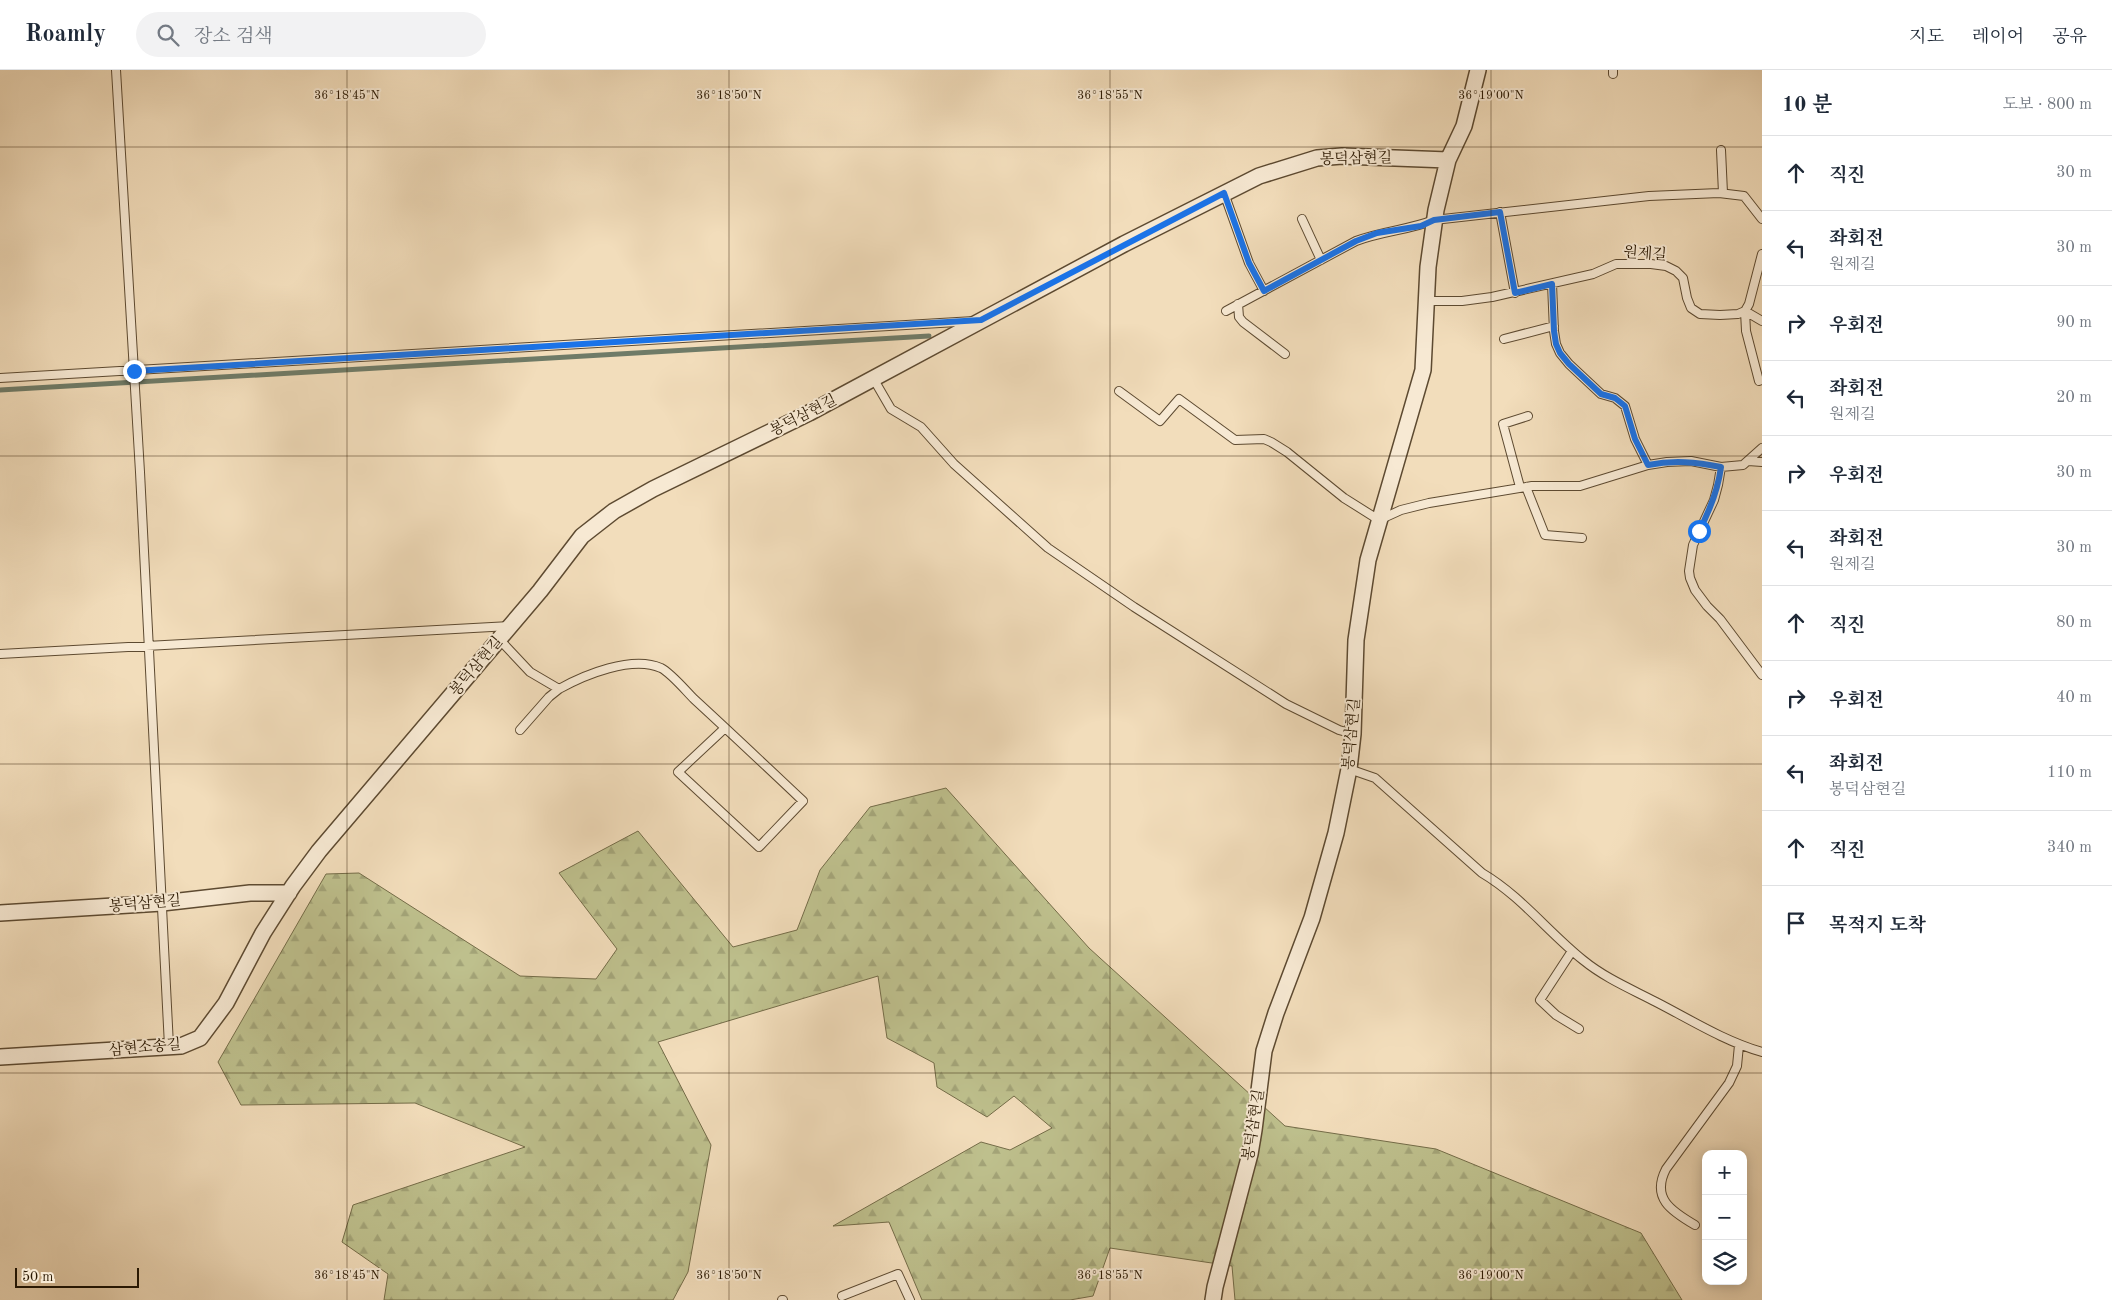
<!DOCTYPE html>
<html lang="ko">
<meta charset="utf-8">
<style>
body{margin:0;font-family:"Old Standard TT","Noto Serif KR",serif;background:#f2f2f3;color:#1f2937}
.controls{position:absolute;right:15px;bottom:15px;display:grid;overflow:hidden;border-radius:10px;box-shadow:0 2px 12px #0003}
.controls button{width:45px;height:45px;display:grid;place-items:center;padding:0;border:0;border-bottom:1px solid #e0e1e3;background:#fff;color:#1f2937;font:25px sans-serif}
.scale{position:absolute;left:15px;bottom:12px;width:124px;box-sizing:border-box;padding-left:5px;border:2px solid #2b1903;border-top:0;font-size:14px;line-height:18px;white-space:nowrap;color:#2b1903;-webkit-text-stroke:4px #f7e9d3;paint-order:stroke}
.stop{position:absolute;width:15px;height:15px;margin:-11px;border:4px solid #1a73e8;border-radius:50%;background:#fff}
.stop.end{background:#1a73e8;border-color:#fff;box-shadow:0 1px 5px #0008}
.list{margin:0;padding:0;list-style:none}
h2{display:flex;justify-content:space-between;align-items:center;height:65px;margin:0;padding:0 20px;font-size:21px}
h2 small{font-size:16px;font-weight:400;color:#747a83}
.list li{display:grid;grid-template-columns:32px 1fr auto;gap:15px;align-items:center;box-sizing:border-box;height:75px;padding:0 20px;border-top:1px solid #e0e1e3}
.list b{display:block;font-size:19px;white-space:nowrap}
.list p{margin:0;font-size:16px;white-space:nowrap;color:#747a83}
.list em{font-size:16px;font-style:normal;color:#747a83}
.icon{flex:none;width:28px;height:28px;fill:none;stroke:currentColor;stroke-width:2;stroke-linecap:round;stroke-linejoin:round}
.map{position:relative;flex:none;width:1762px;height:1230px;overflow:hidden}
header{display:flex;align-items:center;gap:30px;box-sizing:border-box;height:70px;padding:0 25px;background:#fff;border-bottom:1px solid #e0e1e3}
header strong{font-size:24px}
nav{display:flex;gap:28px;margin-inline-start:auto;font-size:18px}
.search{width:350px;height:45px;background:#f2f2f3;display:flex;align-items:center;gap:12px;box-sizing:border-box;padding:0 18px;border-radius:28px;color:#747a83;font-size:19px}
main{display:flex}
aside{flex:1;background:#fff}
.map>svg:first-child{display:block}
.forest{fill:url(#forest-firs);stroke:#746c48}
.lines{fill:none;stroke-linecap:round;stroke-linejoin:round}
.stream{stroke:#6f7b67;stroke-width:5}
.lane-casing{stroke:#5d4a31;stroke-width:10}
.street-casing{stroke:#5d4a31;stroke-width:18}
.lane{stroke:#f7e9d3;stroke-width:8}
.street{stroke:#f7e9d3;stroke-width:15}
.route{stroke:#1a73e8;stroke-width:6}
.ticks{fill:none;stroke:#2b1903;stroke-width:1;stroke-opacity:0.45}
.labels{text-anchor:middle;stroke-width:4;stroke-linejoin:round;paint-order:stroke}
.street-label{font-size:15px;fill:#2b1903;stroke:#f7e9d3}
.ticks-label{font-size:12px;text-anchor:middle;fill:#2b1903;stroke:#f7e9d3;stroke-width:4;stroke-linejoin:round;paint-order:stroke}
</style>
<header>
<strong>Roamly</strong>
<div class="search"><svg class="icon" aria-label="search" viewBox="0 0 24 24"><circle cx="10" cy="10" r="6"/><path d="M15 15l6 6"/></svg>장소 검색</div>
<nav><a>지도</a><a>레이어</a><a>공유</a></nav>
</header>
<main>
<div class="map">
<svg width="1762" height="1230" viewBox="0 0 1762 1230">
<defs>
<pattern id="forest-firs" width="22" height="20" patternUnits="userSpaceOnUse" patternTransform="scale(1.25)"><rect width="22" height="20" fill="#bec08d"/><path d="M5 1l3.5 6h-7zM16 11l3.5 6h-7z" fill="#a3a478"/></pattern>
</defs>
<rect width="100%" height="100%" fill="#f2ddbb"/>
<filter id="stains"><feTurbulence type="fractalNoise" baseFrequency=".004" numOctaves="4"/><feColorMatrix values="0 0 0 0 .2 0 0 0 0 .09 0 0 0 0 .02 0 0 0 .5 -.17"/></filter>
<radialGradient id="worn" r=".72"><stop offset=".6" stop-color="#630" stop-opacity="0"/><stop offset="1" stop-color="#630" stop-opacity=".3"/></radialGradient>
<path class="forest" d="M946 718 1089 878 1285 1056 1436 1079 1641 1163 1682 1230H1235L1232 1196 1110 1178 1093 1226 1070 1230H922L889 1152 833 1156 981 1072 1010 1080 1052 1058 1014 1026 987 1047 937 1017 934 993 887 968 878 906 658 972 711 1075 688 1202 673 1230H384L388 1204 342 1172 353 1135 525 1077 415 1033 241 1035 218 992 326 804 359 803 520 906 596 909 617 879 559 803 638 761 733 877 797 860 820 800 870 737Z"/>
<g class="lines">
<path class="stream" d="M0 320 929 266"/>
<g class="lane-casing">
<path id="lane" d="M116 0 140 402 169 976
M1613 4V0
M1721 80 1723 123
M1224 123 1249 193 1264 221
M1500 142 1515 223
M1302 149 1321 190
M1552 214 1554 261 1556 274 1560 283 1569 294 1601 324 1615 328 1625 336 1635 369 1648 395
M1427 231H1462L1492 227 1593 204 1616 194H1651L1666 196 1676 201 1683 208 1687 228 1691 238 1700 244 1720 245 1738 244 1745 241 1749 234 1762 184
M1238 234 1239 247 1243 252 1285 284
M1226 241 1356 171C1382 161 1409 160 1434 150L1649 126 1719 123 1744 126 1762 149
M1745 241 1746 261 1759 311
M1745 241 1762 251
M1504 269 1554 256
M0 308 974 251
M873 308 891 339 921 357 954 394 1048 478 1134 537 1286 634 1339 660 1353 664
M1119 321 1160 351 1179 329 1235 370 1264 369 1271 372 1287 382 1344 428 1379 450 1401 440 1429 433 1532 416H1580L1648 395 1667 392 1691 391 1721 397 1743 395 1762 378
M1748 391 1762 392
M1721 397 1718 415 1714 430 1693 475 1689 501 1690 508 1695 520 1707 536 1720 549 1762 605
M1520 417 1503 354 1528 346
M1526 417 1545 465 1582 468
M499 569 530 602 559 619C584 605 632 585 661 598 671 603 686 621 694 629 731 663 767 697 803 731L759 777 678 702 725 658
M0 584 510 556
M520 660 549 627 559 619
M1349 699 1375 708 1482 803C1521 826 1548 862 1583 890 1605 908 1631 919 1656 932 1691 950 1724 971 1762 982
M1572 881 1540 930 1556 945 1579 959
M1695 1155C1671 1141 1651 1128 1666 1099L1729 1013 1737 996 1739 975
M842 1226 898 1204 910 1230
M782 1230H783"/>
</g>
<g class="street-casing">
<path id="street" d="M0 843 162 833 250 823H289
M0 987 181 976 200 968 226 933 263 863 293 816 319 781 540 521 582 466 614 441 653 419 809 343 1124 174 1259 106 1317 88 1342 86 1448 90
M1213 1230 1215 1217 1250 1084 1254 1060 1264 981 1276 943 1312 848 1336 763 1349 699 1353 664 1356 570 1368 490 1423 300 1428 197 1436 140 1448 90 1464 56 1478 0"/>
</g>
<use href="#lane" class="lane"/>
<use href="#street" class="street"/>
</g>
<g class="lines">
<path class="route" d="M134 301 981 250 1224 123 1249 193 1264 221 1356 171 1377 163 1421 156 1434 150 1500 142 1515 223 1552 214 1554 261 1556 274 1560 283 1569 294 1601 324 1615 328 1625 336 1635 369 1648 395C1674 390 1696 392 1721 397 1718 420 1710 440 1699 461"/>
</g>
<path class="ticks" d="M347 0V1230M729 0V1230M1110 0V1230M1491 0V1230M0 77H1762M0 386H1762M0 694H1762M0 1003H1762"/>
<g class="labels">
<g class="street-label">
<text transform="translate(1356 88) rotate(-1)" y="5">봉덕삼현길</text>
<text transform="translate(1645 183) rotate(4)" y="5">원제길</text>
<text transform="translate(803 345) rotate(-27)" y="5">봉덕삼현길</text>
<text transform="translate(476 596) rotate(-50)" y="5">봉덕삼현길</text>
<text transform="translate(1351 664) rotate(-85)" y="5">봉덕삼현길</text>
<text transform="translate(145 833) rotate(-5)" y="5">봉덕삼현길</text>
<text transform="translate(145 977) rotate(-5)" y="5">삼현소송길</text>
<text transform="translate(1253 1055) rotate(-81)" y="5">봉덕삼현길</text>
</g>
</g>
<g class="ticks-label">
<text x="347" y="29">36°18'45"N</text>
<text x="729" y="29">36°18'50"N</text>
<text x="1110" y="29">36°18'55"N</text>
<text x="1491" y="29">36°19'00"N</text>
<text x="347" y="1209">36°18'45"N</text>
<text x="729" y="1209">36°18'50"N</text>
<text x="1110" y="1209">36°18'55"N</text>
<text x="1491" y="1209">36°19'00"N</text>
</g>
<rect width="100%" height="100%" filter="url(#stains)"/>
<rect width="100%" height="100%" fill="url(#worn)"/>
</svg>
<div class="controls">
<button>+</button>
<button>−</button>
<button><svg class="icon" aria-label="layers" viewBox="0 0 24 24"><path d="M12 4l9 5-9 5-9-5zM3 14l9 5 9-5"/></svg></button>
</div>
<div class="scale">50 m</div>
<div class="stop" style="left:1699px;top:461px"></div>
<div class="stop end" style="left:134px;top:301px"></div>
</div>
<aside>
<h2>10 분<small>도보 · 800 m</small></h2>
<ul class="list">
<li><svg class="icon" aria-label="ahead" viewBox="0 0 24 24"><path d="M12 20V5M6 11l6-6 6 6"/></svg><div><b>직진</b></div><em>30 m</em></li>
<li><svg class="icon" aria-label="left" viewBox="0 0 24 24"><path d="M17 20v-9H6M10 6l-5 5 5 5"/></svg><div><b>좌회전</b><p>원제길</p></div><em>30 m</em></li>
<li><svg class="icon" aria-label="right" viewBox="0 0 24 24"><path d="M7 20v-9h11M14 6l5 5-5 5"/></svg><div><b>우회전</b></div><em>90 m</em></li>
<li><svg class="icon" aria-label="left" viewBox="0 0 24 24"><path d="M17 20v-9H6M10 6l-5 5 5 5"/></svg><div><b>좌회전</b><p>원제길</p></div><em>20 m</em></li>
<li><svg class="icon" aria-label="right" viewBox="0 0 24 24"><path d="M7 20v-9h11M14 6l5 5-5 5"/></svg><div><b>우회전</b></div><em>30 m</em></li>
<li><svg class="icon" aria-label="left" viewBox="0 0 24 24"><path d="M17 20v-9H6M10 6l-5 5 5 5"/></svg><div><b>좌회전</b><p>원제길</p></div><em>30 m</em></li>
<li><svg class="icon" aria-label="ahead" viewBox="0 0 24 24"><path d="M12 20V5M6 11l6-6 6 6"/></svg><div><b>직진</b></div><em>80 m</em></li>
<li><svg class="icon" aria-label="right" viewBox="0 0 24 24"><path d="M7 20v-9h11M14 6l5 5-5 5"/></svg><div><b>우회전</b></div><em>40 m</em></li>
<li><svg class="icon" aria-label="left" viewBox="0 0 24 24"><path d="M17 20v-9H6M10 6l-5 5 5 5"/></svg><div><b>좌회전</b><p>봉덕삼현길</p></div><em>110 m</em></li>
<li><svg class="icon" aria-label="ahead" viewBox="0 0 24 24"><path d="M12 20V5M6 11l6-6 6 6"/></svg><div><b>직진</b></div><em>340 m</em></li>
<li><svg class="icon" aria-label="arrive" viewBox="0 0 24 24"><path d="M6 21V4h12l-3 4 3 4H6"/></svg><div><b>목적지 도착</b></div></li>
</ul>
</aside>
</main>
